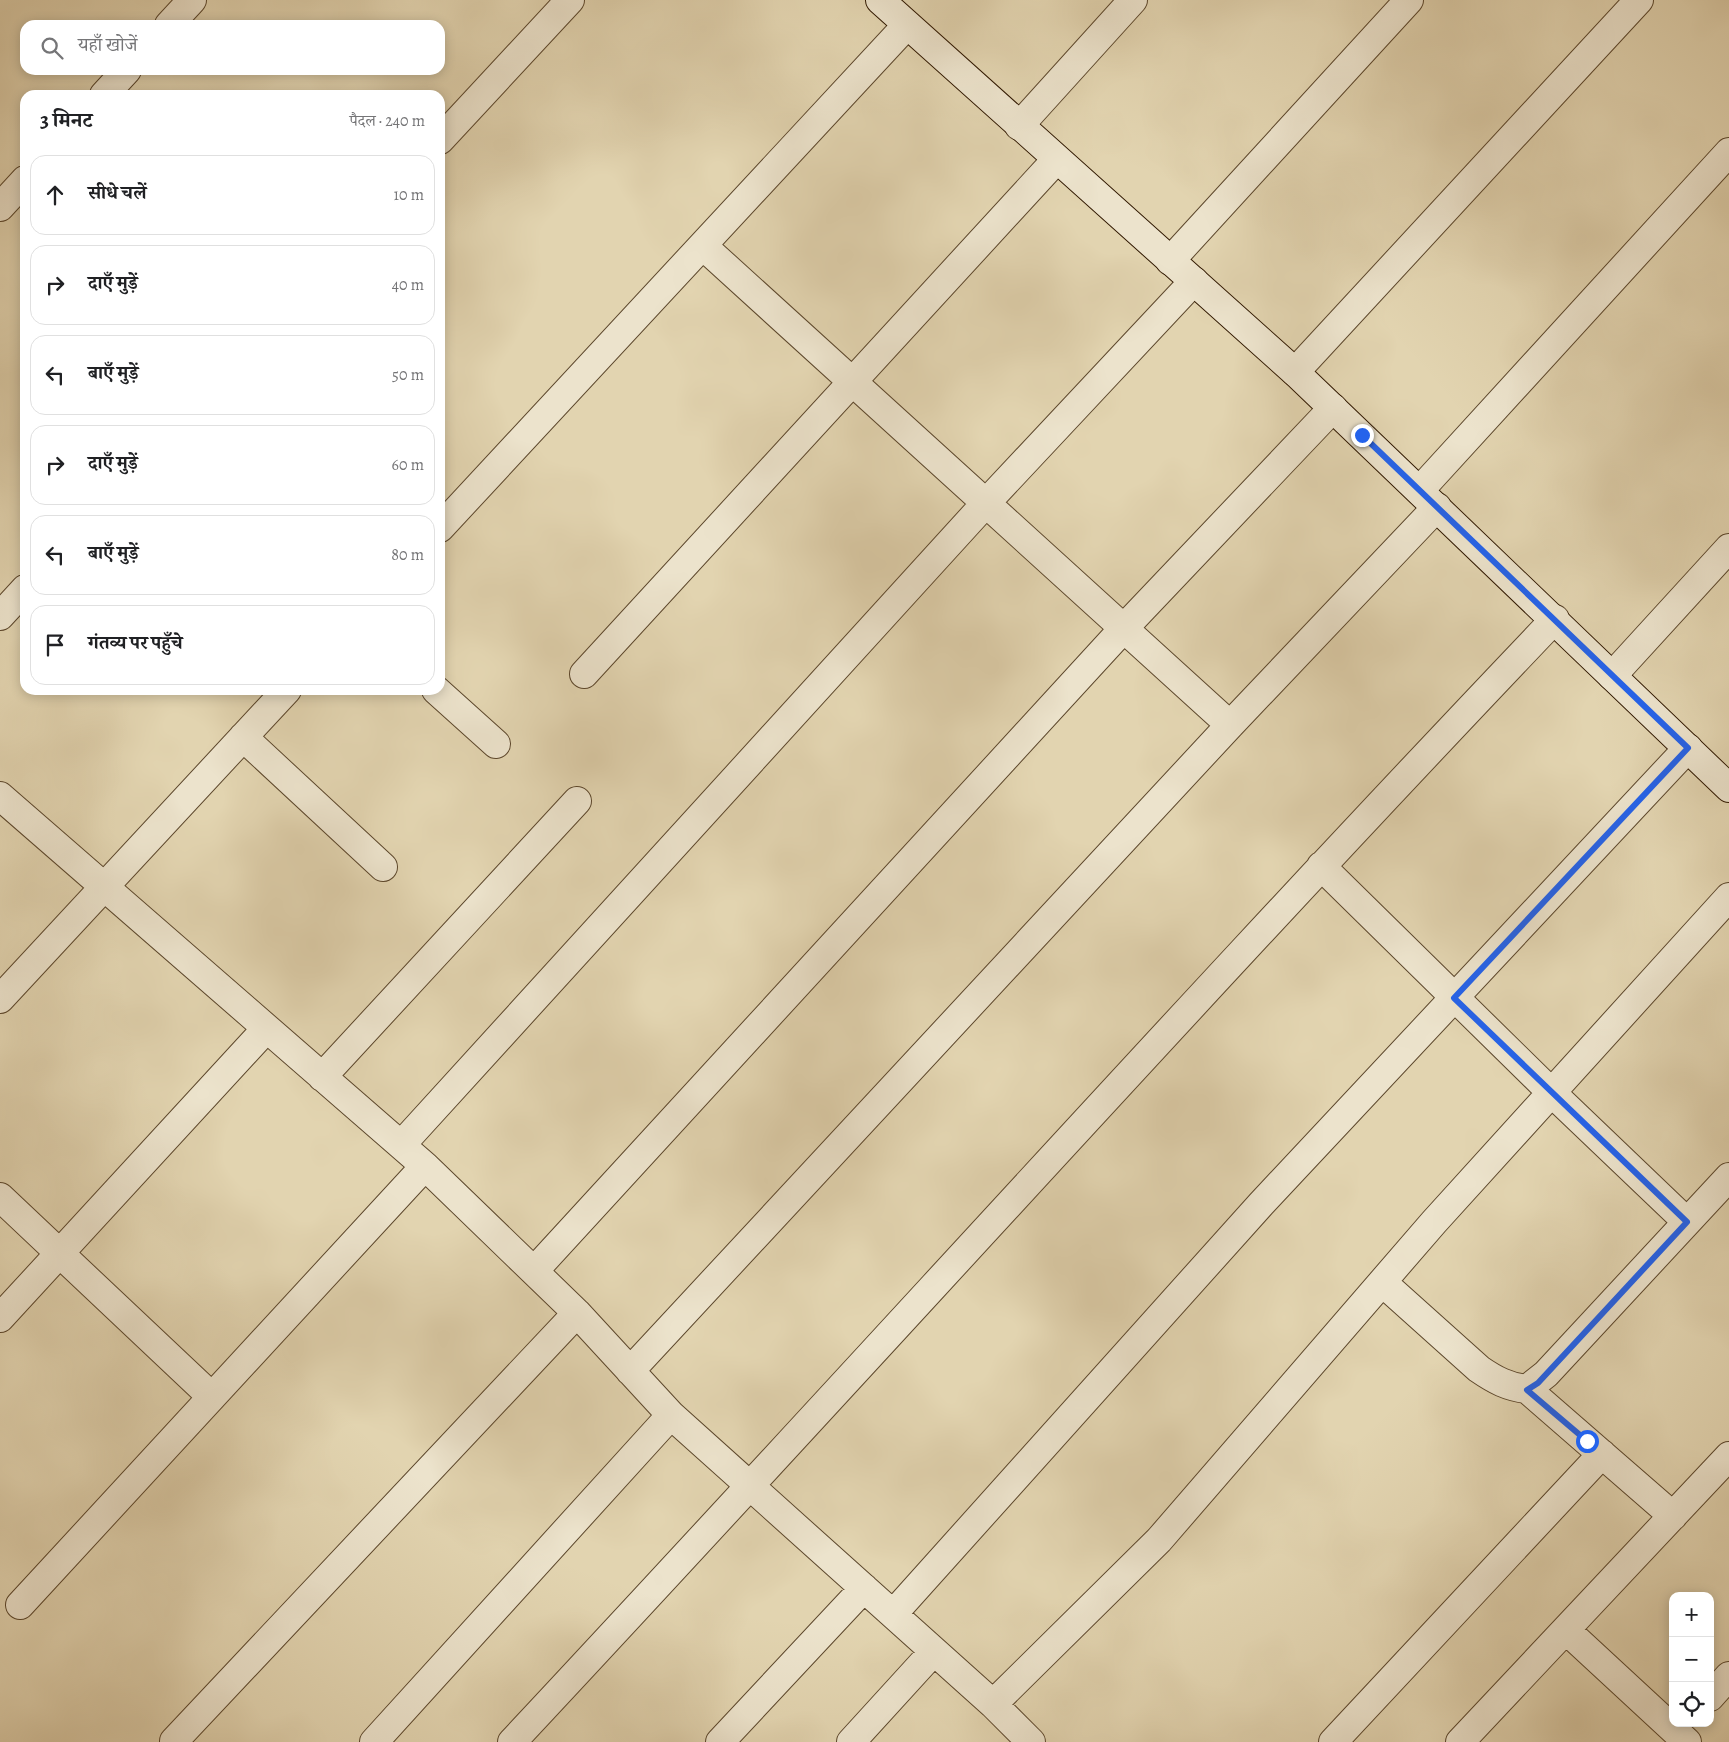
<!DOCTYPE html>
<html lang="hi">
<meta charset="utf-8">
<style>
body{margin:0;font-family:Alegreya,"Noto Serif Devanagari",serif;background:#f6f6f6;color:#202124}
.controls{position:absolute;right:15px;bottom:15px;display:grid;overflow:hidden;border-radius:10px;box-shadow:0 2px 12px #0003}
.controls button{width:45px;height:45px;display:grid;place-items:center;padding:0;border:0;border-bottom:1px solid #e0e0e0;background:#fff;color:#202124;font:25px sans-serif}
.stop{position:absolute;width:15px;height:15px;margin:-11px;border:4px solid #2563eb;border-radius:50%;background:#fff}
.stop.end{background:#2563eb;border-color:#fff;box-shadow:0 1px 5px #0008}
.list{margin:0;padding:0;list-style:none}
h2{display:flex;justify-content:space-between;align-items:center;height:65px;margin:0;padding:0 20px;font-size:21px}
h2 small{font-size:16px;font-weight:400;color:#757577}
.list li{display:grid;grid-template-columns:32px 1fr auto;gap:15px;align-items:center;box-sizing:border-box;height:80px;margin:0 10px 10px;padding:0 10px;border:1px solid #e0e0e0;border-radius:15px}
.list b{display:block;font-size:19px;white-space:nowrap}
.list em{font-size:16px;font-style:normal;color:#757577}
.icon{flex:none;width:28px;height:28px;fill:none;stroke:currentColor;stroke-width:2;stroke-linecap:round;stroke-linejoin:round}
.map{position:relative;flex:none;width:1729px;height:1742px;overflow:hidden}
.search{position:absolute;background:#fff;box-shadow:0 2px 12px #0003;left:20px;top:20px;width:425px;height:55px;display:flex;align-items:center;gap:12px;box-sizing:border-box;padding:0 18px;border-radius:15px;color:#757577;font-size:19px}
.panel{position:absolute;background:#fff;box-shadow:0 2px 12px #0003;left:20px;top:90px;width:425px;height:605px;border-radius:15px}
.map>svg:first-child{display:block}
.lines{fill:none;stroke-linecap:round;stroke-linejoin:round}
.street-casing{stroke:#5c472c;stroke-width:30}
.secondary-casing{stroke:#301800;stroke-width:30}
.street{stroke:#ece3cc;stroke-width:28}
.secondary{stroke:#ece3cc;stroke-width:28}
.route{stroke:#2563eb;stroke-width:6}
</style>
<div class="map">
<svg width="1729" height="1742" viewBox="0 0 1729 1742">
<rect width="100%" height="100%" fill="#e2d4b0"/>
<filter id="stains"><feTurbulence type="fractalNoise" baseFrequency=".004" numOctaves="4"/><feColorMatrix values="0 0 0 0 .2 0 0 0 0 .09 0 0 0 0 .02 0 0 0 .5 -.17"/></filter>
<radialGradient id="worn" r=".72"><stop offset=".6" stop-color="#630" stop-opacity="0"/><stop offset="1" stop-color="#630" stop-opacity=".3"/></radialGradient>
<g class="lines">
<g class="street-casing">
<path id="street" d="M169 25 192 0
M104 95 127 70
M1019 126 1133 0
M440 140 570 0
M0 207 25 180
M703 246 1230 725
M1170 261 1409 0
M1295 372 1639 0
M1420 490 1729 152
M440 528 907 25
M0 616 25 589
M584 674 1056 160
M1612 676 1729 548
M436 690 496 744
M243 737 383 867
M0 796 425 1166 577 1313 671 1415 993 1704 1031 1742
M1321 866 1552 1093 1687 1222
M0 999 287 690
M322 1077 577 801
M402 1144 985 504 1194 281
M0 1197 212 1397
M534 1271 1124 628 1333 408
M1382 1282 1479 1369C1495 1380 1508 1387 1527 1389L1546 1374 1729 1177
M0 1318 266 1029
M630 1371 1230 725 1437 507
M1527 1389 1673 1516
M20 1605 425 1166
M893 1614 1261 1204 1688 748
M1566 1630 1687 1742
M1710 1697 1729 1676
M993 1704 1159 1540 1434 1222 1729 897
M174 1741 577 1313
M374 1742 671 1415
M512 1742C861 1369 1202 989 1555 619
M720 1742 864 1588
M851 1742 934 1651
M1333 1742 1602 1454
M1460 1742 1729 1456"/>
</g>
<g class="secondary-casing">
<path id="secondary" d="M880 0 1295 372 1729 788"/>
</g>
<use href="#street" class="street"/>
<use href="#secondary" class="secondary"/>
</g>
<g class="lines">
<path class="route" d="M1362 435 1688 748 1454 998 1687 1222 1538 1383 1527 1390 1587 1441"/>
</g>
<rect width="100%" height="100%" filter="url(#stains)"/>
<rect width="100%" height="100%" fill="url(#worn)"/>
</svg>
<div class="controls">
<button>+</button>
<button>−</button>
<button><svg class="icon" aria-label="locate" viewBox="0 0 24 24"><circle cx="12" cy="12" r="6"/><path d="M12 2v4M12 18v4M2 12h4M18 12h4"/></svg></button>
</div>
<div class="stop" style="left:1587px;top:1441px"></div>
<div class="stop end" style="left:1362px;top:435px"></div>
<div class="search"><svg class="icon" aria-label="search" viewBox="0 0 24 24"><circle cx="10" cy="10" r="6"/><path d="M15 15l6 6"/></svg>यहाँ खोजें</div>
<section class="panel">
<h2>3 मिनट<small>पैदल · 240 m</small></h2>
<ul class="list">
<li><svg class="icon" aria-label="ahead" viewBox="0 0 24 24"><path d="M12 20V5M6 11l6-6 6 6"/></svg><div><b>सीधे चलें</b></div><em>10 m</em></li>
<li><svg class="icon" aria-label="right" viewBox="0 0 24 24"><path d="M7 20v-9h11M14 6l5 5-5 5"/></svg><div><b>दाएँ मुड़ें</b></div><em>40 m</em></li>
<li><svg class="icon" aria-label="left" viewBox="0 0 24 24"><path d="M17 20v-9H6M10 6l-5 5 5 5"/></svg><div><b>बाएँ मुड़ें</b></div><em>50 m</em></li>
<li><svg class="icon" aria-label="right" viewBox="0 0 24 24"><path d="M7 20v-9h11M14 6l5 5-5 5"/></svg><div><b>दाएँ मुड़ें</b></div><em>60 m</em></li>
<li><svg class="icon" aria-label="left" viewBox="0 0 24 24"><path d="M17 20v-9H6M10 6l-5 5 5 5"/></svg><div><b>बाएँ मुड़ें</b></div><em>80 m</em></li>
<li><svg class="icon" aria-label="arrive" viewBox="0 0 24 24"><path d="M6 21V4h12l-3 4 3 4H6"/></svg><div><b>गंतव्य पर पहुँचे</b></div></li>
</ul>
</section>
</div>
